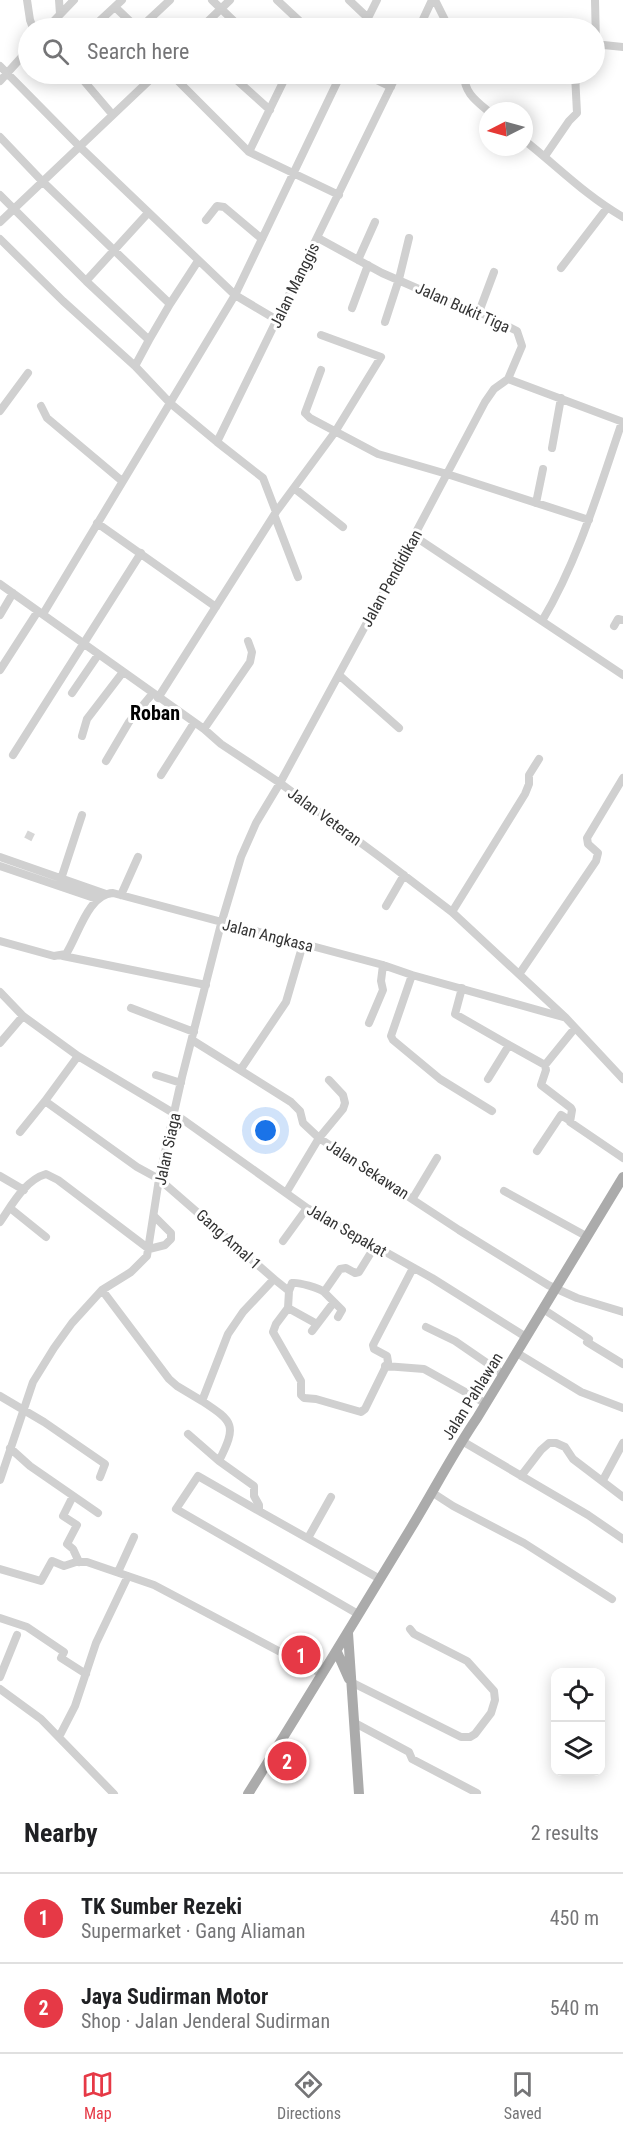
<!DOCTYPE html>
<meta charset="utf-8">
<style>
body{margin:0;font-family:"Roboto Condensed",sans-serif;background:#f2f2f2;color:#202124}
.controls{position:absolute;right:18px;bottom:18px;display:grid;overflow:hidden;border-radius:12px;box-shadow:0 3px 15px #0003}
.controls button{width:54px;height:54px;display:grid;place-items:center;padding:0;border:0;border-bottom:2px solid #e0e0e0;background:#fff;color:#202124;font:30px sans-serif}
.compass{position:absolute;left:479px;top:102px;width:54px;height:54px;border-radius:50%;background:#fff;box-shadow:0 3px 15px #0003;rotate:264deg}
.you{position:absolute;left:266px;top:1131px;width:21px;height:21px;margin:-15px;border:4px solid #fff;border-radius:50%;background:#1a73e8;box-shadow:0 0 0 9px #1a73e833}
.badge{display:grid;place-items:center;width:39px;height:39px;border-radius:50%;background:#e63946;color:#fff;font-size:20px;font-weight:700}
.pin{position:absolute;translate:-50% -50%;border:3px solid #fff;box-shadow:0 2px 6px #0006}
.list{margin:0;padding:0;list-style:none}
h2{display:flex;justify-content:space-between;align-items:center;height:78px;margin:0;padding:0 24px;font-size:26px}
h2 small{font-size:20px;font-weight:400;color:#757577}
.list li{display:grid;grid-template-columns:39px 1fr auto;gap:18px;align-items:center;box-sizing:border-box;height:90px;padding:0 24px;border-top:2px solid #e0e0e0}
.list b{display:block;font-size:22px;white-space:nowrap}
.list p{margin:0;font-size:20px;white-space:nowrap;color:#757577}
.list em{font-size:20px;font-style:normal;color:#757577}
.icon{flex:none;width:33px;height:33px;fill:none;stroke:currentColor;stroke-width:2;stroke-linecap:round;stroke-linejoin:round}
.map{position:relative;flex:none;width:623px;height:1794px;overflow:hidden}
.search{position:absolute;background:#fff;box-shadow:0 3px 15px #0003;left:18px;right:18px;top:18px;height:66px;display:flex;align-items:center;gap:15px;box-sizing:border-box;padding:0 21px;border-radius:33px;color:#757577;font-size:22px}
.sheet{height:258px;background:#fff}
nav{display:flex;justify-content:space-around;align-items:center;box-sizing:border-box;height:84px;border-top:2px solid #e0e0e0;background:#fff;font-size:16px;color:#757577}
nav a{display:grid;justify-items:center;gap:3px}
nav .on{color:#e63946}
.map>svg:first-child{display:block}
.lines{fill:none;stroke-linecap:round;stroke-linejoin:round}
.minor-tunnel{stroke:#d6d6d6;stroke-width:8;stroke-dasharray:8 4;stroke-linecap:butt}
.minor{stroke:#d0d0d0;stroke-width:8}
.major{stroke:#ababab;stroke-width:10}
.labels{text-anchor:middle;stroke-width:6;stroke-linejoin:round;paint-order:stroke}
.street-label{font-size:16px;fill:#333;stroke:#fff}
.quarter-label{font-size:20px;font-weight:bold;fill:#000;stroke:#fff}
</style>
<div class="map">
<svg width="623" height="1794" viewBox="0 0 623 1794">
<rect width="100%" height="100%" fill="#fff"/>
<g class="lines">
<path class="minor-tunnel" d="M26 834 34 838"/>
<path class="minor" d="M27 0 30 20 33 28
M59 0 60 14
M212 0 241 28
M277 0 307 28
M349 0 368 18
M435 0 449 28
M595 0 596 44
M115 7 137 28
M47 28 74 0
M92 28 122 0
M140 28 170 0
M201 28 230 0
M363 28 377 0
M419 28 432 0
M594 44 623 47
M0 66 79 146 235 295 277 320
M78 74 112 114
M171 74 249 152 339 195
M230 74 270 110
M364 74 391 87
M464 74C464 92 475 100 488 111
M0 81 28 50
M86 81 94 74
M0 137 42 181 170 304 149 340
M524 140C557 166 586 196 623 217
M249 152 287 74
M545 156 569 121 577 113 575 74
M0 195 86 281 149 340 135 366
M206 220 217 206 224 207 262 239
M0 222 156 74
M318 238 382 273 444 300 479 312 517 331 522 346 508 379
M0 239 63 301 135 366 170 403 217 442 397 74
M358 260 375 222
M561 268 607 208
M86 281 148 213
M170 304 198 261
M352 308 368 265
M479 312 494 272
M385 322 399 279 409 238
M321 370 305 413 310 418 378 454 447 474 589 520
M508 379 623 422
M41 406 47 418 122 481
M0 411 28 373
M552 448 561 398
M294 488 343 527
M536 503 543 469
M276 512 335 432 381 357 321 335
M275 517 298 577
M97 523 216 607
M414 536 623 675
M0 584 204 729 221 744 280 783 384 860 452 912 566 1018 623 1079
M43 614 235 295 341 74
M0 615 13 593
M542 621C579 559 599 489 622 422
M614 626 618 619 623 620
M0 670 38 611
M339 675 399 728
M72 693 98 655
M158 698 276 512 263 478 217 442
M204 729 250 662 252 652 248 641
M82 736 87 719 123 672
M13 755 141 553
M106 761 129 722 153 693
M161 775 194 723
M0 857 106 894
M0 866 97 899
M60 882 82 815
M121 895 138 857
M386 906 404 875
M452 912 525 794 529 784V775L539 759
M0 941 54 956 66 954C78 936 88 894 113 893L383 965 412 975 563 1017
M63 956 206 985
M520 973 596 861 598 853 588 844 587 838 623 778
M412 975 391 1036 393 1040 440 1079 492 1111
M462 988 455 1014 509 1045
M0 992 23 1016 78 1056 175 1114 307 1208 432 1278 526 1337
M131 1008 194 1032
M369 1023 383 990 381 981 383 965
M192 1040 291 1102 300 1111 303 1123 319 1138 459 1230 548 1285 577 1298 623 1312
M0 1043 23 1016
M78 1056 45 1101 137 1167 159 1179 274 1279 243 1312 228 1334 202 1401C234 1422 237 1425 219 1461L254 1486V1496L259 1505V1511L380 1579
M545 1065 546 1070 541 1085 571 1108 572 1110 570 1122 623 1158
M241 1069 286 1002 303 944
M156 1075 181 1083
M488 1079 509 1045 545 1065 575 1028
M20 1132 45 1101
M537 1151 561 1115 569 1120
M0 1176 24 1190
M504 1191 586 1236
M286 1193 319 1138 343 1109 345 1103 343 1095 329 1080
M413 1198 437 1158
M10 1208 46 1237
M0 1222C12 1205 25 1180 46 1174L58 1180 149 1249 165 1245 171 1239V1233L154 1216
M283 1241 307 1208
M274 1279 289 1291
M102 1290 169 1379 177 1386 202 1401
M334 1302 342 1310 338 1317
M288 1308 289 1291 292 1283C299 1282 319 1288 324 1292
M543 1309 589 1339 587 1342 623 1364
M317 1324 288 1308 276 1324 273 1332 301 1381V1395L304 1398 316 1399 361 1412 365 1409 388 1362 387 1356 374 1349 373 1345 413 1268
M426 1327 455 1341 503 1374
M312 1331 334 1302 324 1292 340 1269 346 1268 355 1273 359 1272 375 1246
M517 1353 581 1392 623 1408
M385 1366 424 1369 485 1403
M0 1396 44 1422 105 1464 100 1477
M188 1434 219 1461
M462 1441 588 1515 623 1539
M10 1448 30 1466 98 1513
M521 1476 541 1450 549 1443H556L565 1447 573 1459 623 1497
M0 1480 33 1382 54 1348 72 1323 102 1290 131 1272 147 1256 159 1179 182 1077 221 924 241 857 256 823 280 783 414 536 485 402 494 389 508 379
M603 1480 623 1443
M433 1493 453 1506 524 1543 612 1599
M71 1500 63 1516 77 1525 67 1544 73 1549 79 1562
M259 1511 198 1476 176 1509 358 1614
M308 1538 331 1497
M0 1569 41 1581 52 1561 64 1566 76 1562H87L154 1585 322 1674
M118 1572 134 1537
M0 1618 27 1627 64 1652 61 1658 86 1674
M0 1677 17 1635
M351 1682 461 1737H470L475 1734 491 1713 495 1700 494 1691 467 1661 414 1634 410 1629
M0 1689 41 1719 114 1794
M355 1723 409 1752 412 1759 477 1793
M59 1737 75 1706 96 1643 128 1576"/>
<path class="major" d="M348 1633 359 1794
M337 1652 349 1679
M248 1794C303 1706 357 1617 411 1528 433 1492 453 1453 477 1418L623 1177"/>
</g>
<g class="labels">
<g class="street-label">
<text transform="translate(294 285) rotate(-64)" y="6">Jalan Manggis</text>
<text transform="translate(463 307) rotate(24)" y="6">Jalan Bukit Tiga</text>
<text transform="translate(391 578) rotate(-61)" y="6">Jalan Pendidikan</text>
<text transform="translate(325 816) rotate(36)" y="6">Jalan Veteran</text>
<text transform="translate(268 935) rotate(14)" y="6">Jalan Angkasa</text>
<text transform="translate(167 1149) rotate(-78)" y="6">Jalan Siaga</text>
<text transform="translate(368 1169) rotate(33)" y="6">Jalan Sekawan</text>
<text transform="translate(347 1230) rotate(30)" y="6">Jalan Sepakat</text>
<text transform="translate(229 1239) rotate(42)" y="6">Gang Amal 1</text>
<text transform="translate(472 1396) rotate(-58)" y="6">Jalan Pahlawan</text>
</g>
<g class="quarter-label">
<text x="155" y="720">Roban</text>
</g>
</g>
</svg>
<div class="controls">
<button><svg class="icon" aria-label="locate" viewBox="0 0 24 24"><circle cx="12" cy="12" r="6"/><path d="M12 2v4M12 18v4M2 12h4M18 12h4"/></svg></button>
<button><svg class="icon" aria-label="layers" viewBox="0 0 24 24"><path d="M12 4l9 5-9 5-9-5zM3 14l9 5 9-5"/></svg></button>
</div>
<svg class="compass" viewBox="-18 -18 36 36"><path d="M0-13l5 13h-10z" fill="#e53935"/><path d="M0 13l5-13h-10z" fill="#757577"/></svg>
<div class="you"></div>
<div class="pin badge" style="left:301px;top:1655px">1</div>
<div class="pin badge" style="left:287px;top:1761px">2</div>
<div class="search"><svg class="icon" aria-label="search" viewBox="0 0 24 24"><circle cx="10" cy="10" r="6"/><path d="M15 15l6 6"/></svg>Search here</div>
</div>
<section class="sheet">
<h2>Nearby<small>2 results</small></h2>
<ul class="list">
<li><span class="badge">1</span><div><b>TK Sumber Rezeki</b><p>Supermarket · Gang Aliaman</p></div><em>450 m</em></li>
<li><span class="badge">2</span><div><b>Jaya Sudirman Motor</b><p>Shop · Jalan Jenderal Sudirman</p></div><em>540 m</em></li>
</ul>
</section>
<nav>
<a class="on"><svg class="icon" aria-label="map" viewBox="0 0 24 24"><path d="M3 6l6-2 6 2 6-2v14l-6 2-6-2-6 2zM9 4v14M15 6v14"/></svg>Map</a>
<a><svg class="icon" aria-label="directions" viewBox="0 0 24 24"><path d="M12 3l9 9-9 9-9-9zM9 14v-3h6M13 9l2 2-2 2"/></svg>Directions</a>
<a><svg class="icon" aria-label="saved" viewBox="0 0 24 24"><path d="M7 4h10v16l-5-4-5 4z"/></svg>Saved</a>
</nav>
